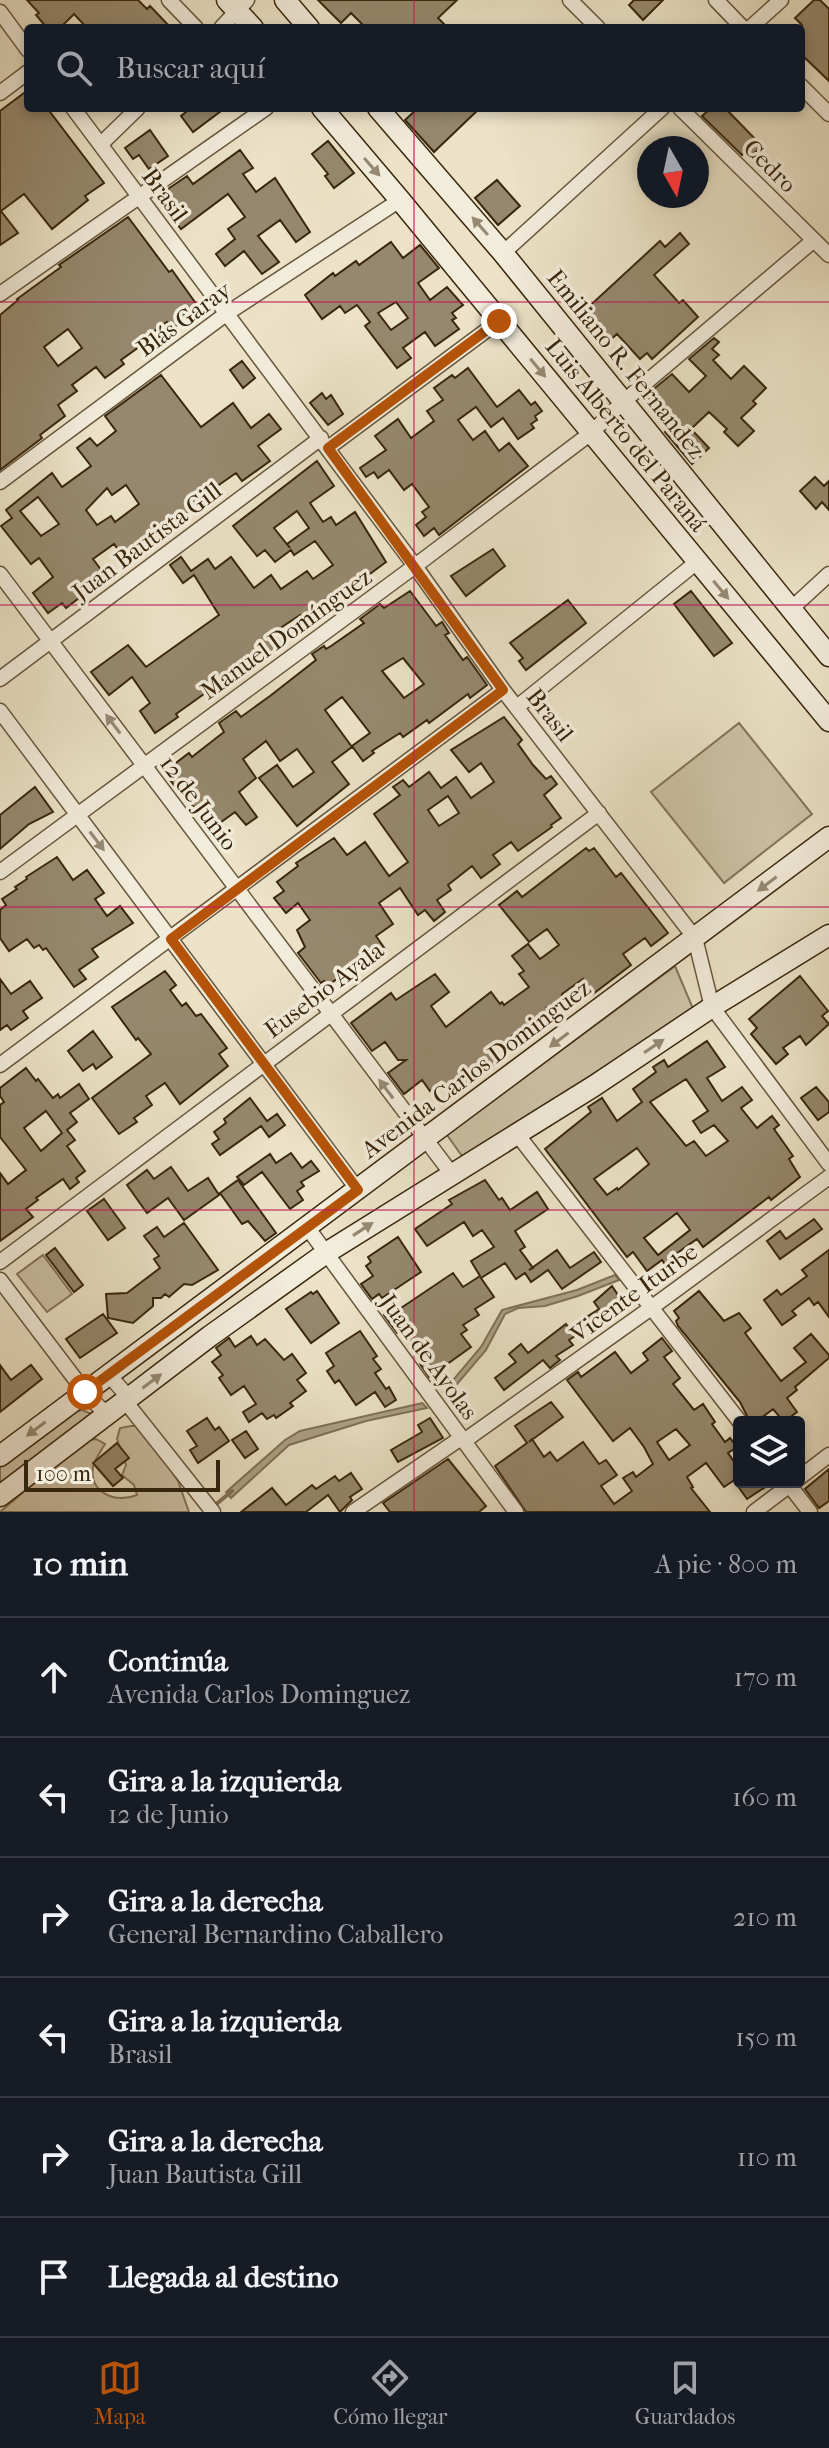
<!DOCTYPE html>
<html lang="es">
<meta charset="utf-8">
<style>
body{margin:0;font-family:"IM FELL French Canon",serif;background:#242831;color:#f1f3f6}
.controls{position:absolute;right:24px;bottom:24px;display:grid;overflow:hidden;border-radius:8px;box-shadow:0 4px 12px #0003}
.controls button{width:72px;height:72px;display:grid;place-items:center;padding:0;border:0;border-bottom:2px solid #363941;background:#171b24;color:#f1f3f6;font:40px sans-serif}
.compass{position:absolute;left:637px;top:136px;width:72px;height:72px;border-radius:50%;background:#171b24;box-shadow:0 4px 12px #0003;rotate:171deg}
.scale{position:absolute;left:24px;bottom:20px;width:196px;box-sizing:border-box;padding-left:8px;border:4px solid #39270d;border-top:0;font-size:22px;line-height:28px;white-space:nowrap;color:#39270d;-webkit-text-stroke:6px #f2ecdb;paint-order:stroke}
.stop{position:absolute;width:24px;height:24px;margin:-18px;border:6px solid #b45309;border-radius:50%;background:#fff}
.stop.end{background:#b45309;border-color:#fff;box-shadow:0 2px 8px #0008}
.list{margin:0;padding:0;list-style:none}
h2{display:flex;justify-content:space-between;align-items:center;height:104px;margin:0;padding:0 32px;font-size:34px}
h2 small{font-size:26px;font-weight:400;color:#9ea1a6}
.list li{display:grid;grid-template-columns:52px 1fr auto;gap:24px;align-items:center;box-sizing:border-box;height:120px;padding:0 32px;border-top:2px solid #363941}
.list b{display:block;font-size:30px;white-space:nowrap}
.list p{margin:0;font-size:26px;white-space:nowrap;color:#9ea1a6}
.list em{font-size:26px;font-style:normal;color:#9ea1a6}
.icon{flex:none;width:44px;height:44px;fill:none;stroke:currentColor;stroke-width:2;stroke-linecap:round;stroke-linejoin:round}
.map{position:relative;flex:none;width:829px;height:1512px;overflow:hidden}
.search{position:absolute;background:#171b24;box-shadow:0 4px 12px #0003;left:24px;right:24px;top:24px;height:88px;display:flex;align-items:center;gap:20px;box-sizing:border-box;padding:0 28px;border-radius:8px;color:#9ea1a6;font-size:30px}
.sheet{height:824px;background:#171b24}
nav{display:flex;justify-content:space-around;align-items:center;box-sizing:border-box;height:112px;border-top:2px solid #363941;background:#171b24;font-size:22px;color:#9ea1a6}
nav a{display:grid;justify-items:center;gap:4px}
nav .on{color:#b45309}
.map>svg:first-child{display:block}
.green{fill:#cdc2a7;stroke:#83745a;stroke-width:2}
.water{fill:#aea288;stroke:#7f7157;stroke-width:2}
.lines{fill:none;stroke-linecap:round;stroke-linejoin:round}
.stream{stroke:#7f7157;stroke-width:4}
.building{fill:#96886e;stroke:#39270d;stroke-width:2;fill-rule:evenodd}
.minor-casing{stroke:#66563c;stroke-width:17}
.secondary-casing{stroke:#39270d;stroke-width:23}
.minor{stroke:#f2ecdb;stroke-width:14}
.secondary{stroke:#f2ecdb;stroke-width:20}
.oneway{fill:#968a74}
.route{stroke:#b45309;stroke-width:10}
.grid{fill:none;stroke:#c2185b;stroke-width:2;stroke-opacity:0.55}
.labels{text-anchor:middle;stroke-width:7;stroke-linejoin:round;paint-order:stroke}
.street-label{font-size:24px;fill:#39270d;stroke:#f2ecdb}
</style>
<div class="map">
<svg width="829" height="1512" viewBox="0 0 829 1512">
<rect width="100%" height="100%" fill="#ebe2c7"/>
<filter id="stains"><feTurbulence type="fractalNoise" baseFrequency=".0025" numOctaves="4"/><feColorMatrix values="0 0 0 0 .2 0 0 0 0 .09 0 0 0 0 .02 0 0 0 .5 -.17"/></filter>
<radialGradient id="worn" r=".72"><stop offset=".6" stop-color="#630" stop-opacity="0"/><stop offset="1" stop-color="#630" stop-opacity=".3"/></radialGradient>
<path class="green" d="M739 723 812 814 724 883 651 792Z
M675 966 694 1011 462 1156 447 1135Z
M43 1255 72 1294 47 1312 17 1274Z
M82 1410 92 1414 0 1494V1449L72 1412Z
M131 1426H142L178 1481 189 1512H0L83 1441 96 1439 105 1444C101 1451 95 1459 93 1467 89 1493 116 1504 137 1495L134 1485 122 1475 126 1465 117 1439 120 1428Z"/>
<path class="water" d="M615 1275 619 1280 578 1296 545 1306 518 1308 505 1314 486 1350 446 1397 443 1392 481 1347 502 1310 577 1290Z
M422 1403 427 1408 366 1421 289 1445 231 1498 226 1492 285 1440 300 1431Z"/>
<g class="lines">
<path class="stream" d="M214 1506 232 1491"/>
</g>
<path class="building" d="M27 0H138L147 9 150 6 171 28H87L74 14 60 28H47L36 15 39 13Z
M318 0H457L438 18 448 28H366L351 13 341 23Z
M634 0H663L643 20 629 5Z
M814 0H820L829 9V81L801 54 802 25 795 18Z
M28 90V108H47L104 183 85 196 88 200 52 229 24 194 1 211 18 233 0 245V111Z
M191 108H225L193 132 181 116Z
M418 108H480L434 152 405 120Z
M711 108H725L762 146 750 157 745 152 742 155 702 116Z
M150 130 168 156 149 169 139 155 133 159 125 148Z
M328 141 354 173 334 188 325 176 328 174 312 154Z
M240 150 253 168 243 174 256 192 275 178 310 232 296 242 280 220 258 236 279 262 262 274 244 251 225 266 216 254 235 239 228 229 245 217 228 194 181 229 162 204 165 191 187 176 193 184Z
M497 180 520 206 498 225 475 198Z
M128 217 169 272 172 270 197 305 184 314 187 318 172 329 167 322 137 344 139 347 121 360 124 364 105 378 96 367 72 385 77 391 58 405 65 416 40 435 42 438 0 470V315L18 300 17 299 61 267 59 265ZM68 329 82 348 58 366 44 347Z
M680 233 689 244 654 275 679 303 683 300 698 317 652 359 647 353 640 359 617 334 608 342 582 313 660 241 665 247Z
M391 242 403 258 420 245 439 268 418 283 430 300 447 287 463 305 452 313 456 318 452 320 459 329 435 346 425 332 403 348 411 358 397 368 365 326 370 322 357 305 345 313 340 306 322 319 305 295 333 273 335 276 356 261 359 265ZM396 302 408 318 391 330 378 313Z
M714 338 719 342 712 349 719 355 713 360 731 379 744 366 766 388 753 401 756 404 741 418 754 431 738 446 724 432 727 429 709 412 691 429 709 448 692 464 665 432 672 425 645 396 672 374 689 392 706 376 689 359Z
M242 361 255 378 243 388 230 370Z
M468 368 497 407 519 390 531 405 535 402 542 411 535 416 537 420 531 424 534 428 518 439 503 418 491 427 476 407 458 420 473 440 485 431 499 451 509 443 528 466 439 535 434 528 424 536 416 525 426 517 422 512 429 507 412 484 404 490 389 470 378 478 374 472 366 477 360 468 386 450 375 436 398 419 411 438 434 421 427 411 443 400 434 388 452 375 455 378Z
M161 375 201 427 233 403 251 428 269 414 281 429 258 446 270 461 242 481 236 473 206 494 209 498 125 559 114 544 93 559 108 579 80 600 79 598 66 608 62 603 48 613 33 593 53 577 39 558 31 564 1 526 12 518 6 510 52 473 62 487 91 466 77 448 90 438 97 446 116 431 105 416ZM126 485 139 504 115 522 111 516 97 525 86 510 107 488 112 495ZM38 497 59 524 41 536 20 511Z
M322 393 326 399 331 395 343 414 328 425 310 403Z
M317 461 334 486 310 503 323 522 331 517 336 525 355 512 386 562 328 605 332 610 316 621 312 616 305 621 300 615 273 633 283 647 241 677 237 671 218 684 176 714 178 717 155 733 140 711 150 703 132 677 109 695 91 672 128 645 146 667 219 615 194 575 183 583 170 565 181 557 191 571 208 559 215 569 231 557 254 588 271 575 281 589 307 571 313 579 333 565 315 541 294 555 291 550 275 562 265 550 257 556 233 526ZM297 511 309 528 287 544 290 548 274 528Z
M815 477 824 486 829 481V510L822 502 816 509 800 491Z
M493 549 505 566 466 596 451 576Z
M410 591 434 623 436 626 442 622 449 633 445 635 463 660 467 657 487 685 470 698 468 694 429 723 427 720 403 737 400 733 372 751 374 753 363 761 352 746 370 733 342 697 325 710 352 747 332 762 349 784 297 826 259 778 277 765 293 787 314 772 297 749 280 761 266 741 243 759 256 778 239 792 257 817 246 825 235 812 210 830 177 784 174 785 164 772 189 753 192 757 197 753 224 732 219 723 236 711 241 717 270 696 316 660 312 654 324 646 326 649 331 646 364 623 360 619 380 604 384 608ZM403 658 424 684 404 698 382 671Z
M691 591 732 643 714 656 674 604Z
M568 600 586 623 526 670 519 661 523 658 510 643Z
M504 717 522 740 518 744 533 765 546 779 551 776 557 784 544 795 561 818 551 825 552 827 518 851 511 842 493 855 500 864 481 878 472 866 448 885 451 890 437 900 445 912 434 921 425 910 418 915 400 888 379 903 393 924 376 936 385 949 367 962 365 959 327 986 324 981 321 983 298 953 305 947 297 930 310 920 298 903 286 913 274 898 284 891 277 882 298 866 296 863 334 838 347 855 365 842 389 876 408 862 374 814 400 795 393 787 403 780 409 787 429 772 441 788 456 777 471 798 494 782 481 763 469 772 451 750ZM448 796 459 813 439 826 428 810Z
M35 787 53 812 29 824 0 849V815Z
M586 848 589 851 594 848 616 877 621 873 668 933 651 946 645 938 623 954 631 965 593 994 583 979 562 994 560 1009 547 1008 555 1018 543 1026 537 1019 492 1050 499 1060 453 1095 443 1082 430 1091 422 1080 404 1094 388 1073 406 1060H398L385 1042 372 1051 351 1023 391 993 396 1000 435 974 449 992 431 1006 446 1027 491 992 500 1004 502 1002 504 1005 529 987 519 974 524 971 512 956 528 944 540 959 559 945 547 929 529 942 499 905 517 891 522 897Z
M57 857 73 880 87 870 104 893 95 899 107 916 120 906 133 923 92 949 98 957 79 970 86 979 74 987 46 948 43 950 39 945 34 948 27 939 9 951 0 938V910L6 905 2 899 17 889 15 887 27 879 26 877Z
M165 971 176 985 170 990 182 1006 186 1003 196 1016 201 1014 227 1048 219 1054 228 1066 180 1104 165 1083 146 1096 152 1105 134 1118 137 1122 119 1134 92 1098 151 1054 138 1038 136 1040 112 1007Z
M800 976 828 1011 822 1016 829 1024 806 1045 800 1036 783 1048 788 1054 776 1064 751 1034 757 1028 749 1019Z
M0 979 11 994 30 981 42 998 23 1011 28 1018 11 1030 7 1025 0 1030Z
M93 1031 112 1057 96 1069 93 1064 83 1071 68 1051Z
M707 1041 725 1067 707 1078 722 1101 742 1087 752 1100 741 1108 757 1128 772 1116 779 1125 774 1129 793 1156 789 1159 800 1177 771 1200 769 1197 703 1247 697 1239 676 1254 679 1258 667 1267 662 1260 647 1271 633 1252 627 1257 545 1149 591 1112 588 1107 602 1098 617 1121 642 1102 633 1089 656 1072 653 1067 664 1060 668 1067ZM686 1079 708 1111 693 1121 701 1133 714 1125 728 1141 706 1156 694 1141 686 1146 650 1102ZM637 1148 649 1164 618 1190 617 1188 607 1195 594 1179ZM677 1213 690 1230 658 1255 644 1238Z
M26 1068 36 1081 38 1079 53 1098 58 1094 60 1098 79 1084 89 1099 70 1113 77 1122 67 1130 75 1140 67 1146 85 1171 76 1178 79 1182 70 1189 63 1179 36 1198 38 1200 26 1209 33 1217 0 1241V1173L8 1184 26 1170 0 1137V1105L4 1102 0 1096V1088ZM46 1111 62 1133 41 1151 24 1128Z
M816 1087 829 1102V1112L818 1120 801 1098Z
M250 1098 267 1121 277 1114 285 1125 269 1137 261 1126 220 1155 212 1144 219 1139 214 1132 226 1123 224 1119Z
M291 1153 302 1168 311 1161 319 1171 301 1182 304 1186 297 1191 303 1200 290 1209 262 1172 244 1185 237 1177 270 1154 276 1163Z
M171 1167 188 1191 208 1178 219 1195 184 1220 168 1198 147 1213 127 1185 147 1170 154 1179Z
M238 1180 276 1233 265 1241 248 1221 242 1224 220 1193Z
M485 1180 499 1200 502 1198 510 1210 537 1192 548 1209 515 1231 525 1247 520 1250 533 1268 529 1270 557 1250 570 1268 594 1252 601 1262 562 1289 548 1270 531 1282 525 1273 516 1279 505 1263 481 1278 494 1297 475 1309 479 1315 463 1325 467 1330 461 1334 471 1347 429 1377 420 1364 424 1362 403 1329 397 1333 384 1315 396 1308 398 1310 453 1273 463 1287 480 1276 471 1261 494 1247 482 1230 473 1236 464 1222 427 1246 415 1229 452 1204 449 1200Z
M104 1199 125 1228 108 1240 87 1211Z
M814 1219 822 1229 780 1259 767 1241 780 1231 786 1239Z
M184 1223 218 1270 192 1285 184 1284 169 1297 165 1294 161 1298H153V1306L133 1323 108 1318 106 1294 127 1293 160 1268 154 1259 159 1256 144 1236 157 1227 164 1237Z
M398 1237 421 1272 382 1298 379 1294 372 1299 361 1284 373 1276 366 1266 371 1262 368 1257Z
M55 1248 83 1285 74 1292 46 1255Z
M829 1250V1317L818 1302 814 1305 809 1298 792 1311 796 1315 782 1325 764 1300 777 1290 781 1295 807 1276 802 1270Z
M612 1286 624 1304 600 1321 601 1324 593 1329 585 1318 599 1309 594 1302Z
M317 1291 339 1323 311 1343 286 1309 311 1292 313 1294Z
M699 1291 724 1321 739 1313 751 1328 745 1333 781 1381 806 1362 794 1348 811 1334 829 1355V1358L795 1387 797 1390 787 1398 797 1412 784 1422 773 1409 756 1422H750L740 1402 678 1326 676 1321 679 1318 674 1311Z
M103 1314 117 1333 80 1358 66 1339Z
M566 1324 575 1336 569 1340 573 1345 556 1356 560 1360 550 1368 543 1360 504 1390 495 1378 516 1362 509 1354 521 1344 528 1353Z
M360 1331 377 1356 373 1359 381 1369 375 1373 386 1389 389 1387 396 1400 385 1407 375 1392 356 1405 339 1380 335 1383 327 1371 334 1366 326 1353Z
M251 1336 257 1345 265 1339 284 1360 292 1354 306 1373 297 1380 306 1391 290 1403 293 1406 276 1418 274 1415 267 1419 262 1413 249 1422 243 1412 256 1404 244 1386 231 1395 219 1378 223 1375 212 1362 221 1355 216 1348 229 1338 235 1347Z
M662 1338 672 1351 664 1357 680 1378 673 1384 694 1410 703 1404 715 1422 712 1424 725 1442 730 1438 737 1447 728 1453 739 1469V1477L724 1487 706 1463 687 1477 693 1487 691 1488 710 1512H526L495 1466 527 1443 515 1426 551 1402 563 1417 529 1442 532 1439 544 1457 550 1452 557 1461 583 1442 599 1464 606 1460 617 1475 601 1486 614 1504 632 1491 623 1478 633 1472 636 1477 653 1464 644 1447 630 1428 613 1441 567 1380 578 1372 581 1377 615 1352 631 1373 648 1360 643 1353ZM676 1429 690 1445 669 1460 657 1442Z
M0 1365 11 1380 31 1365 42 1379 0 1412Z
M207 1418 215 1430 219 1427 229 1441 198 1463 190 1450 197 1446 187 1431Z
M430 1418 443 1438 398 1462 391 1450 422 1432 418 1425Z
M246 1431 258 1449 245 1458 232 1440Z
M117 1443 129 1458 115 1469 123 1478 113 1486 93 1463Z
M448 1459 486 1506 479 1512H390L383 1503Z
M829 1469V1501L819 1508 805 1489Z
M351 1473 362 1489 350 1497 352 1500 340 1512 328 1495 306 1512H241L272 1488 286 1505 312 1485 316 1489 335 1476 339 1481Z
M735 1482H773L747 1499Z"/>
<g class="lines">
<g class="minor-casing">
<path id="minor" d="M169 0 196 28
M570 0 598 28
M716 0 743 28
M0 12 28 50
M221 28 247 0
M750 28 781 0
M801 86 829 114
M0 93 28 72
M73 108 415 566 503 690 695 938 712 1007 829 1164
M680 108 829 255
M101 144 138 108
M503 253 662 108
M0 294 266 108
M328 448 499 321
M0 482 226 314 400 200
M0 574 451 1173
M791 609 829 574
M0 679 321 438
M517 707 697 562
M0 711 358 1190
M0 872 415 566 591 433 623 402 814 240
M0 1065 503 690
M517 1134 740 1422
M307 1227 516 1512
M0 1262 599 813
M0 1280 85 1392 100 1408 110 1412
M108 1374 123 1391 125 1401 213 1512
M464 1441 651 1308 829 1177
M799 1478 829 1455
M787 1482 810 1512
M353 1512 461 1438
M754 1512 794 1482"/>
</g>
<g class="secondary-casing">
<path id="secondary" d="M227 0 253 28
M285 0 309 28
M322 108 400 200 829 721
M378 108 503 253 829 656
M0 1456 829 837
M0 1496 210 1336 326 1253 594 1086 712 1007 829 935"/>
</g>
<use href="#minor" class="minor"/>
<use href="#secondary" class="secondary"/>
</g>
<defs><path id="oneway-solid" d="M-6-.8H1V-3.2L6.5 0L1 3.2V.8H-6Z" transform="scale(2)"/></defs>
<g class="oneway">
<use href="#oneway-solid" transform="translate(372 167) rotate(49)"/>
<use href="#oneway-solid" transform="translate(480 226) rotate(-131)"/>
<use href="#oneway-solid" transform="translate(538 368) rotate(50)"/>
<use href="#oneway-solid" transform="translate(721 590) rotate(50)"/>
<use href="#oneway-solid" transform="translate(113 724) rotate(-127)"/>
<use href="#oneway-solid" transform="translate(97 841) rotate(53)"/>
<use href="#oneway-solid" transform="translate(767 884) rotate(143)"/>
<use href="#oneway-solid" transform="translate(559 1040) rotate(143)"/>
<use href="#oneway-solid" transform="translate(654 1046) rotate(-34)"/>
<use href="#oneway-solid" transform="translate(386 1089) rotate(-127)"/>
<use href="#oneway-solid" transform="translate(363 1229) rotate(-33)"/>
<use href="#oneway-solid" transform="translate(152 1381) rotate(-37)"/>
<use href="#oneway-solid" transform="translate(36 1429) rotate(143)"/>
</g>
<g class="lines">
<path class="route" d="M85 1392 358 1190 171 939 503 690 328 448 499 321"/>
</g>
<path class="grid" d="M414 0V28M414 108V1512M0 302H829M0 605H829M0 907H829M0 1210H829"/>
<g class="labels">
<g class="street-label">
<text transform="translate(770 166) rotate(45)" y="8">Cedro</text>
<text transform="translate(165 195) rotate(54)" y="8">Brasil</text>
<text transform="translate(184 319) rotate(-36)" y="8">Blás Garay</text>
<text transform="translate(626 364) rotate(51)" y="8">Emiliano R. Fernandez</text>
<text transform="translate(626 435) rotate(51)" y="8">Luis Alberto del Paraná</text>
<text transform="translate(147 541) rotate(-37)" y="8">Juan Bautista Gill</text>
<text transform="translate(286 634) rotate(-36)" y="8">Manuel Domínguez</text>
<text transform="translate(550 715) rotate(52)" y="8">Brasil</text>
<text transform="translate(199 803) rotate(53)" y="8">12 de Junio</text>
<text transform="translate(324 990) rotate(-37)" y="8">Eusebio Ayala</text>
<text transform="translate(476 1069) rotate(-37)" y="8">Avenida Carlos Dominguez</text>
<text transform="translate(634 1293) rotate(-36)" y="8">Vicente Iturbe</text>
<text transform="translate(429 1357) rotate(54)" y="8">Juan de Ayolas</text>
</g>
</g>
<rect width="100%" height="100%" filter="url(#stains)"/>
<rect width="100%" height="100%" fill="url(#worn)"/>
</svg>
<div class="controls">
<button><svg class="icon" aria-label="layers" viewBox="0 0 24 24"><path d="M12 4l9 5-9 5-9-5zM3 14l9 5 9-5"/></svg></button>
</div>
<svg class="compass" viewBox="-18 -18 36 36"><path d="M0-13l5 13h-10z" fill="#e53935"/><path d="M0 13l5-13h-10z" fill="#9ea1a6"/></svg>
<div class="scale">100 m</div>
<div class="stop" style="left:85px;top:1392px"></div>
<div class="stop end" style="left:499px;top:321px"></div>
<div class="search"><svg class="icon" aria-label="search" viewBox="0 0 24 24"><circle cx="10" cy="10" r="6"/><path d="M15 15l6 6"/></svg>Buscar aquí</div>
</div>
<section class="sheet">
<h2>10 min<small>A pie · 800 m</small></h2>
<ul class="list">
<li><svg class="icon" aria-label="ahead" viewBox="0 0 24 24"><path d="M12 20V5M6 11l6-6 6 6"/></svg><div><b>Continúa</b><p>Avenida Carlos Dominguez</p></div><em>170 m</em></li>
<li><svg class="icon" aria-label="left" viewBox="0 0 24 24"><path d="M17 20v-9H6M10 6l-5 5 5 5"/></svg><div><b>Gira a la izquierda</b><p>12 de Junio</p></div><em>160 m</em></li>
<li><svg class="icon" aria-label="right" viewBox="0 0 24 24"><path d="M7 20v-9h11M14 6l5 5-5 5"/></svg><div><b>Gira a la derecha</b><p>General Bernardino Caballero</p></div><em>210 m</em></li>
<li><svg class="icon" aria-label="left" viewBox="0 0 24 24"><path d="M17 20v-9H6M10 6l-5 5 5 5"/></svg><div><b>Gira a la izquierda</b><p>Brasil</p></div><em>150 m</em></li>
<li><svg class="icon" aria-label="right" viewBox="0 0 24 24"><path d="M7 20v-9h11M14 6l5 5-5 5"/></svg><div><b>Gira a la derecha</b><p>Juan Bautista Gill</p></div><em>110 m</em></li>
<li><svg class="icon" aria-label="arrive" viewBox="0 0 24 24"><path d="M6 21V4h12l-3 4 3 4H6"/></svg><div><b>Llegada al destino</b></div></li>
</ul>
</section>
<nav>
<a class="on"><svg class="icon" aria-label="map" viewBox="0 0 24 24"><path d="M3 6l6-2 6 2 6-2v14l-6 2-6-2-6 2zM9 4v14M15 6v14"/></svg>Mapa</a>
<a><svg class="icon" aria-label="directions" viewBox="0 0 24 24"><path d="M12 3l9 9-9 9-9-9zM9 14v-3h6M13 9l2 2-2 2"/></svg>Cómo llegar</a>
<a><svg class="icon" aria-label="saved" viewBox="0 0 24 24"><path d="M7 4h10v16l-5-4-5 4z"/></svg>Guardados</a>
</nav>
